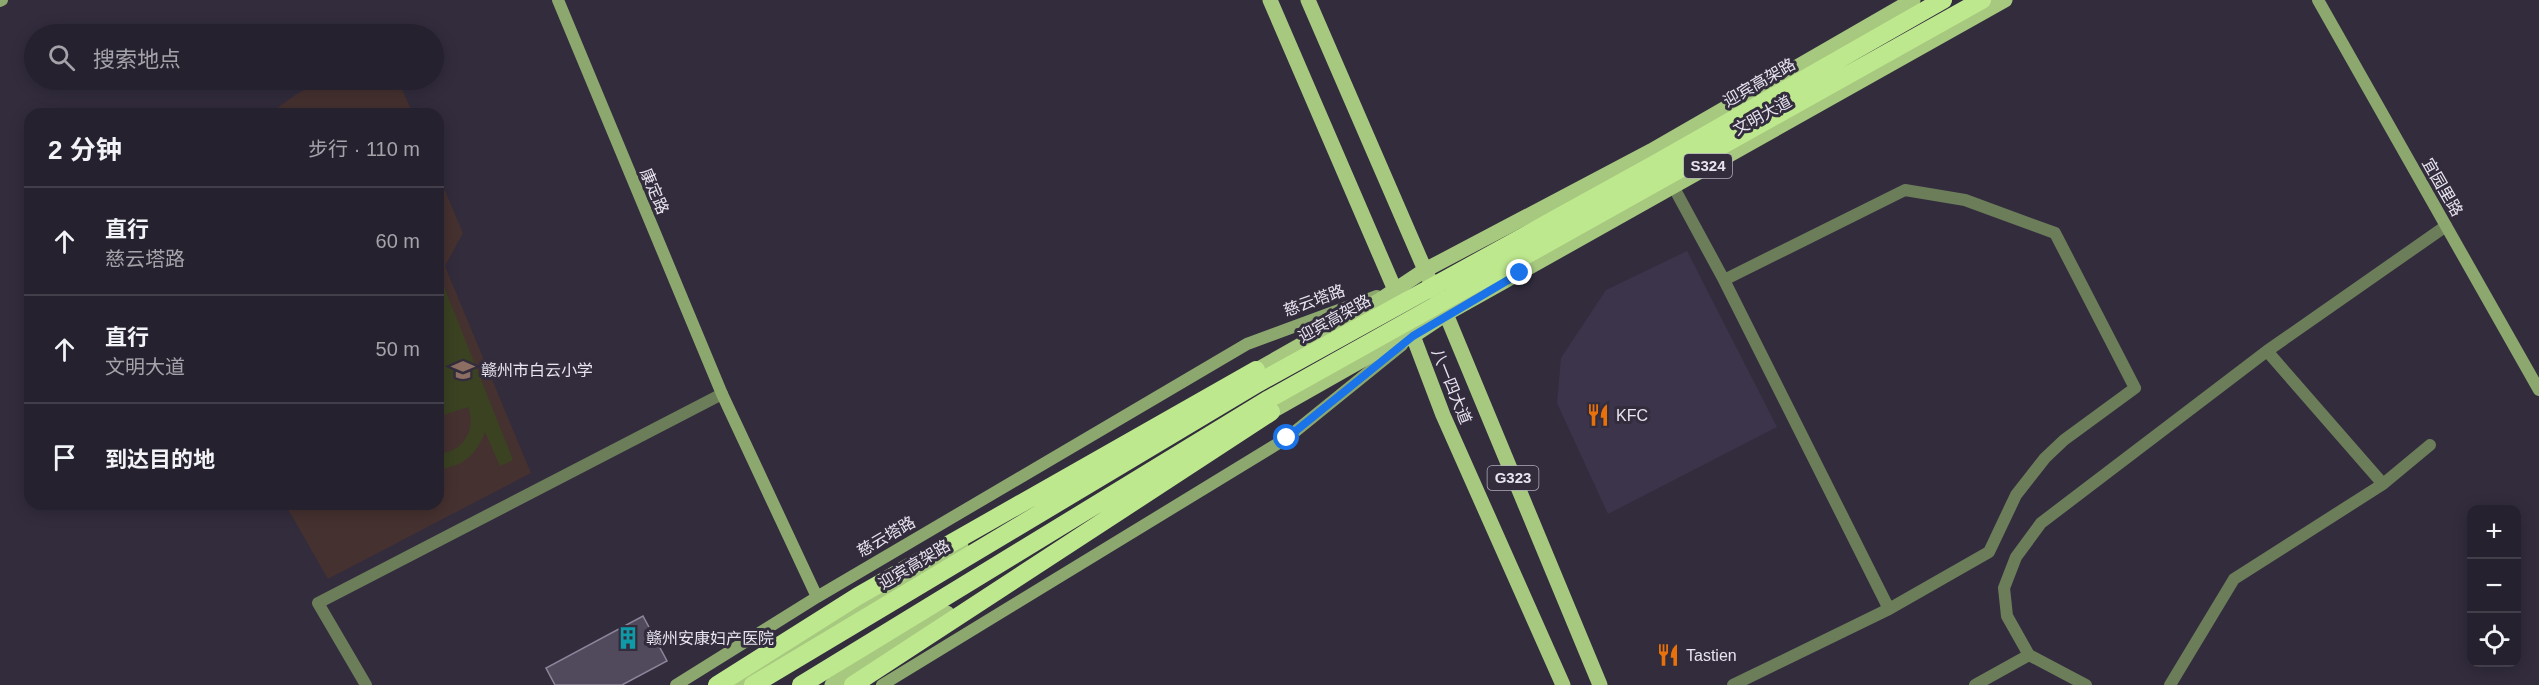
<!DOCTYPE html>
<html lang="zh">
<meta charset="utf-8">
<style>
body{margin:0;font-family:Helvetica,"Noto Sans SC",sans-serif;background:#2e2936;color:#f1f3f6}
.controls{position:absolute;right:18px;bottom:18px;display:grid;overflow:hidden;border-radius:12px;box-shadow:0 3px 15px #0003}
.controls button{width:54px;height:54px;display:grid;place-items:center;padding:0;border:0;border-bottom:2px solid #423e4a;background:#26212e;color:#f1f3f6;font:30px sans-serif}
.stop{position:absolute;width:18px;height:18px;margin:-14px;border:4px solid #1a73e8;border-radius:50%;background:#fff}
.stop.end{background:#1a73e8;border-color:#fff;box-shadow:0 2px 6px #0008}
.list{margin:0;padding:0;list-style:none}
h2{display:flex;justify-content:space-between;align-items:center;height:78px;margin:0;padding:0 24px;font-size:26px}
h2 small{font-size:20px;font-weight:400;color:#a4a3aa}
.list li{display:grid;grid-template-columns:39px 1fr auto;gap:18px;align-items:center;box-sizing:border-box;height:108px;padding:0 24px;border-top:2px solid #423e4a}
.list b{display:block;font-size:22px;white-space:nowrap}
.list p{margin:0;font-size:20px;white-space:nowrap;color:#a4a3aa}
.list em{font-size:20px;font-style:normal;color:#a4a3aa}
.icon{flex:none;width:33px;height:33px;fill:none;stroke:currentColor;stroke-width:2;stroke-linecap:round;stroke-linejoin:round}
.map{position:relative;flex:none;width:2539px;height:685px;overflow:hidden}
.search{position:absolute;background:#26212e;box-shadow:0 3px 15px #0003;left:24px;top:24px;width:420px;height:66px;display:flex;align-items:center;gap:15px;box-sizing:border-box;padding:0 21px;border-radius:33px;color:#a4a3aa;font-size:22px}
.panel{position:absolute;background:#26212e;box-shadow:0 3px 15px #0003;left:24px;top:108px;width:420px;height:402px;border-radius:18px}
.map>svg:first-child{display:block}
.built{fill:#3c344b}
.education{fill:#453130}
.green{fill:#3b4222}
.building{fill:#514a5d;stroke:#8d869b;stroke-width:1.5}
.lines{fill:none;stroke-linecap:round;stroke-linejoin:round}
.street{stroke:#6b7d59;stroke-width:12}
.secondary{stroke:#8da86f;stroke-width:12}
.primary{stroke:#a7c97f;stroke-width:15}
.highway{stroke:#bee88e;stroke-width:18}
.route{stroke:#1a73e8;stroke-width:8}
.labels{text-anchor:middle;stroke-width:6;stroke-linejoin:round;paint-order:stroke}
.shield{fill:#322c3d;stroke:#b1adba;stroke-width:1.5}
.shield-label{font-size:15px;font-weight:bold;fill:#e8e4ef}
.street-label{font-size:16px;fill:#e8e4ef;stroke:#322c3d}
.poi-label{font-size:16px;fill:#e8e4ef;stroke:#322c3d;text-anchor:start}
</style>
<div class="map">
<svg width="2539" height="685" viewBox="0 0 2539 685">
<rect width="100%" height="100%" fill="#322c3d"/>
<path class="built" d="M1687 251 1777 427 1608 514 1557 403 1561 358 1606 290Z"/>
<path class="education" d="M327 80H398L413 114H269L298 93Z
M438 174 463 233 445 266 531 473 328 579 285 504H438Z"/>
<path class="green" d="M443 284 513 460 500 466 485 432C477 454 462 468 438 469V454C463 452 477 430 468 407L438 417V286Z"/>
<path class="building" d="M643 616 667 661 622 685H555L546 668Z"/>
<g class="lines">
<path class="street" d="M1673 186 1724 280 1889 609
M1724 280 1905 190 1965 200 2055 233 2135 388 2064 440 2045 458 2016 495 1989 552 1889 609 1733 685
M2267 351 2383 484
M366 685 318 603 722 394
M1975 685 2029 655
M2086 685 2029 655 2007 616 2004 588 2016 557 2041 523 2267 351 2446 226
M2170 685 2234 579 2383 484 2430 445"/>
<path class="secondary" d="M558 0 722 394 817 597
M2318 0 2539 390
M0 1 2 0
M676 685 817 597 1247 344 1377 296
M882 685 1287 438 1402 345"/>
<path class="primary" d="M1270 0 1398 297
M1308 0 1425 270 1446 314 1600 685
M1410 328 1443 415 1563 685
M1246 376 1380 300 1425 270 1651 151 1913 0
M1262 417 1373 354 1413 336 1446 314 2005 0
M733 685 961 547
M832 685 947 613"/>
<path class="highway" d="M717 685 858 596 1256 370
M753 685 1258 383 1657 163 1943 0
M801 685 1269 399 1982 0
M853 685 1271 412"/>
</g>
<g class="lines">
<path class="route" d="M1287 438 1413 336 1520 273"/>
</g>
<defs>
<g id="school-bare" transform="scale(1.8)"><path d="M0-5L7-2L0 1L-7-2ZM-4 1L0 2.5L4 1V4Q0 6-4 4Z" fill="#8d6e63" stroke="#322c3d" stroke-width="2.5" paint-order="stroke"/></g>
<g id="restaurant-bare" transform="scale(1.8)"><path d="M-5-6h1v4h1v-4h1v4h1v-4h1v5L-1.5 .5V6h-2V.5L-5-1ZM5-6V6H3V1.5H1.5Q1.5-4 5-6Z" fill="#e8710a" stroke="#322c3d" stroke-width="2.5" paint-order="stroke"/></g>
<g id="building-bare" transform="scale(1.8)"><path d="M-4-6H4V6H1V3H-1V6H-4ZM-2.5-4.3h1.7v1.8h-1.7ZM.8-4.3h1.7v1.8H.8ZM-2.5-1h1.7V.8h-1.7ZM.8-1h1.7V.8H.8Z" fill="#0f9aa8" stroke="#322c3d" stroke-width="2.5" paint-order="stroke"/></g>
</defs>
<g fill-rule="evenodd">
<use href="#school-bare" x="463" y="370"/>
<use href="#restaurant-bare" x="1598" y="415"/>
<use href="#building-bare" x="628" y="638"/>
<use href="#restaurant-bare" x="1668" y="655"/>
</g>
<g class="labels">
<g class="shield">
<rect x="1684" y="154" width="48" height="24" rx="4.5"/>
<rect x="1487.5" y="466" width="51" height="24" rx="4.5"/>
</g>
<g class="shield-label">
<text x="1708" y="171">S324</text>
<text x="1513" y="483">G323</text>
</g>
<g class="street-label">
<text transform="translate(1759 82) rotate(-30)" y="6">迎宾高架路</text>
<text transform="translate(1762 115) rotate(-29)" y="6">文明大道</text>
<text transform="translate(2443 187) rotate(60)" y="6">宜园里路</text>
<text transform="translate(655 191) rotate(67)" y="6">康定路</text>
<text transform="translate(1314 300) rotate(-20)" y="6">慈云塔路</text>
<text transform="translate(1334 318) rotate(-29)" y="6">迎宾高架路</text>
<text transform="translate(1452 386) rotate(68)" y="6">八一四大道</text>
<text transform="translate(886 536) rotate(-30)" y="6">慈云塔路</text>
<text transform="translate(914 564) rotate(-31)" y="6">迎宾高架路</text>
</g>
<g class="poi-label">
<text x="481" y="376">赣州市白云小学</text>
<text x="1616" y="421">KFC</text>
<text x="646" y="644">赣州安康妇产医院</text>
<text x="1686" y="661">Tastien</text>
</g>
</g>
</svg>
<div class="controls">
<button>+</button>
<button>−</button>
<button><svg class="icon" aria-label="locate" viewBox="0 0 24 24"><circle cx="12" cy="12" r="6"/><path d="M12 2v4M12 18v4M2 12h4M18 12h4"/></svg></button>
</div>
<div class="stop" style="left:1287px;top:438px"></div>
<div class="stop end" style="left:1520px;top:273px"></div>
<div class="search"><svg class="icon" aria-label="search" viewBox="0 0 24 24"><circle cx="10" cy="10" r="6"/><path d="M15 15l6 6"/></svg>搜索地点</div>
<section class="panel">
<h2>2 分钟<small>步行 · 110 m</small></h2>
<ul class="list">
<li><svg class="icon" aria-label="ahead" viewBox="0 0 24 24"><path d="M12 20V5M6 11l6-6 6 6"/></svg><div><b>直行</b><p>慈云塔路</p></div><em>60 m</em></li>
<li><svg class="icon" aria-label="ahead" viewBox="0 0 24 24"><path d="M12 20V5M6 11l6-6 6 6"/></svg><div><b>直行</b><p>文明大道</p></div><em>50 m</em></li>
<li><svg class="icon" aria-label="arrive" viewBox="0 0 24 24"><path d="M6 21V4h12l-3 4 3 4H6"/></svg><div><b>到达目的地</b></div></li>
</ul>
</section>
</div>
